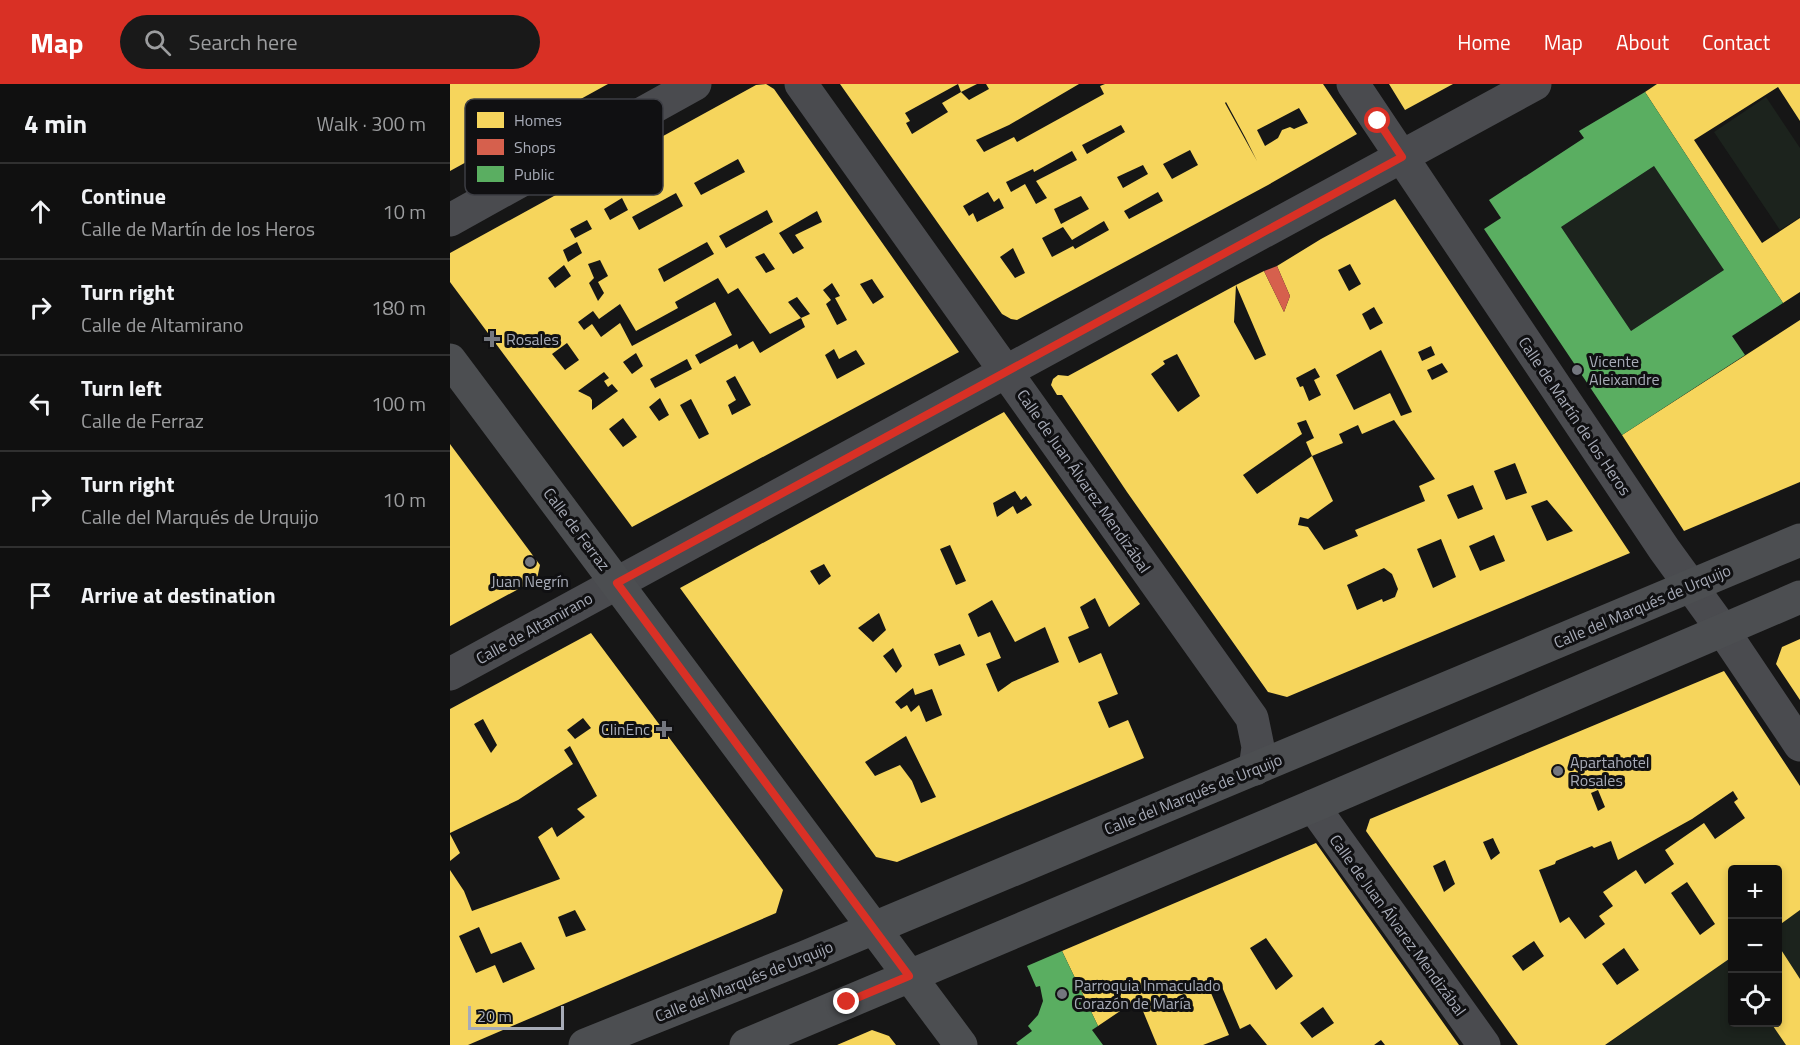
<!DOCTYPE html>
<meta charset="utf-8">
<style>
body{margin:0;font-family:"Titillium Web",sans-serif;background:#191919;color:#f1f3f6}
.controls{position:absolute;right:18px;bottom:18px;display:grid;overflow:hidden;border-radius:6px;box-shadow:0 3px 9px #0003}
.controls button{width:54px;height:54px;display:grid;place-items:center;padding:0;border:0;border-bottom:2px solid #303030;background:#101010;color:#f1f3f6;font:30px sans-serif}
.scale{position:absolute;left:18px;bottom:15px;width:96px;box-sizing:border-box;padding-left:6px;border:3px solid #a7abb7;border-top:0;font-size:16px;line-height:21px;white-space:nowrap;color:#a7abb7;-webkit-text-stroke:4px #101012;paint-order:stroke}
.stop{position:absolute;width:18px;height:18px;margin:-14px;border:4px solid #d93025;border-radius:50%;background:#fff}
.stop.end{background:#d93025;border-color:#fff;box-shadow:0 2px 6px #0008}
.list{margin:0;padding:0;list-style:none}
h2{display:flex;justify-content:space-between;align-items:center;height:78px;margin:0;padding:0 24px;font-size:26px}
h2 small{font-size:20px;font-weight:400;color:#9c9d9f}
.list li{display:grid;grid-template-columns:39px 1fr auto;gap:18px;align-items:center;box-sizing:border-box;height:96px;padding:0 24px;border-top:2px solid #303030}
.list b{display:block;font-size:22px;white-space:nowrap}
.list p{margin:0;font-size:20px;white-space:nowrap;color:#9c9d9f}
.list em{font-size:20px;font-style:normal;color:#9c9d9f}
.icon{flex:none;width:33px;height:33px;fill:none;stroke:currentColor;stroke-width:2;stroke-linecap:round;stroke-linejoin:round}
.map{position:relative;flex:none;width:1350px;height:961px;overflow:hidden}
header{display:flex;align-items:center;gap:36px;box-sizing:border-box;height:84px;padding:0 30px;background:#d93025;color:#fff}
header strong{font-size:28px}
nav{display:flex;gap:33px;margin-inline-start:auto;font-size:21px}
.search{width:420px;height:54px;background:#191919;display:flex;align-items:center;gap:15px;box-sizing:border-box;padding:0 21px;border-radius:33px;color:#9c9d9f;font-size:22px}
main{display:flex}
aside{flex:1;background:#101010}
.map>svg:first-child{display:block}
.green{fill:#1c231d}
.homes{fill:#f6d55c;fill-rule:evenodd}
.shops{fill:#d6604d}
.public{fill:#5aae61;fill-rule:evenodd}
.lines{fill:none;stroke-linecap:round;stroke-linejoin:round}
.minor{stroke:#4a4b4f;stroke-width:33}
.major{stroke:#4c4e51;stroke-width:33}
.route{stroke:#d93025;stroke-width:8}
.poi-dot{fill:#74777f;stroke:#101012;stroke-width:2}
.labels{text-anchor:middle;stroke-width:6;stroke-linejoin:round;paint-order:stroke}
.poi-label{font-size:16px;fill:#a7abb7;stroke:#101012;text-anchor:start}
.street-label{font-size:16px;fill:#a7abb7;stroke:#101012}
.key{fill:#101012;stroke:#3d3e44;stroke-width:1.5}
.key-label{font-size:16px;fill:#a7abb7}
</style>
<header>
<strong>Map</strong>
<div class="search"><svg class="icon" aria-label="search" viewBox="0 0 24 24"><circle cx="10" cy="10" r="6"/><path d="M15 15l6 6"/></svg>Search here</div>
<nav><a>Home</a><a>Map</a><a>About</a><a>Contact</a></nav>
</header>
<main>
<aside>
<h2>4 min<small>Walk · 300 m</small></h2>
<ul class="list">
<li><svg class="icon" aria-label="ahead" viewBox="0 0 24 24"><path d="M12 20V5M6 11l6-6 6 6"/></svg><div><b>Continue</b><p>Calle de Martín de los Heros</p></div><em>10 m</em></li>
<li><svg class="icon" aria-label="right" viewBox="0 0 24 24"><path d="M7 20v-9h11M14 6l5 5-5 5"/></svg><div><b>Turn right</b><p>Calle de Altamirano</p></div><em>180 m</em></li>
<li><svg class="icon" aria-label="left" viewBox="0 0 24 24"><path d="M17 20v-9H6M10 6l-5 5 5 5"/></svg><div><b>Turn left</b><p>Calle de Ferraz</p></div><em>100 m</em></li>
<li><svg class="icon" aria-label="right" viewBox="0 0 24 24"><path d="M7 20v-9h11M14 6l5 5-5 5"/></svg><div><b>Turn right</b><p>Calle del Marqués de Urquijo</p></div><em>10 m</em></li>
<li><svg class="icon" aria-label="arrive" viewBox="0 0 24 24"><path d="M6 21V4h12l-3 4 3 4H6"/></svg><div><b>Arrive at destination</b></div></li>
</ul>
</aside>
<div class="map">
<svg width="1350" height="961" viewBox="0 0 1350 961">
<rect width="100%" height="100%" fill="#161616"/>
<path class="green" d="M1316 13 1350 64V133L1330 146 1264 48Z
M1204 82 1274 186 1181 247 1111 143Z
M1350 826V916L1336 961H1156L1282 872V938H1328V842Z"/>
<path class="homes" d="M0 0H158L0 87Z
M316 0 324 5 509 268 182 443 0 198V169L306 1ZM288 75 295 88 251 111 244 99ZM226 109 233 122 189 146 182 133ZM172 114 178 126 160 136 154 125ZM317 126 323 138 276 164 269 152ZM367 127 372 138 345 151 354 164 343 170 329 149ZM137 136 142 145 125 154 120 145ZM127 158 132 169 118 178 113 166ZM257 158 264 170 214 198 208 185ZM314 169 325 185 316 189 305 173ZM150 176 158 192 148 198 154 209 148 217 139 199 144 194 138 180ZM114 181 121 192 105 204 98 194ZM268 194 278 210 288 204 320 250 351 234 338 218 347 213 360 230 351 234 355 243 310 269 303 257 289 265 287 260 250 280 245 271 282 251 265 218 182 262 170 239 151 253 142 240 134 246 128 238 143 227 149 235 170 220 186 247 228 224 225 218ZM422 195 434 213 423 220 410 200ZM382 199 390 212 385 214 397 236 387 241 376 220 381 216 373 206ZM117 259 129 276 115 286 102 270ZM384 265 389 275 406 266 415 280 387 295 375 271ZM186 269 193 282 182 290 173 278ZM237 275 242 285 205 304 200 295ZM154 288 159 294 154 297 158 303 162 300 168 307 142 326V316L140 313 128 307ZM285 292 301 321 282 331 278 321 286 316 276 297ZM210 314 219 331 209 337 199 323ZM241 315 259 350 249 355 230 321ZM173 334 187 353 173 363 159 345Z
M390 0H527L511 8 519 16 539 5 536 0H629L559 41 526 56 534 68 564 53 567 58 654 10 650 2 655 0H873L907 50 818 101 604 216 567 236 561 235 552 230ZM508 0 511 8 492 19 498 28 462 50 456 39 460 37 455 29ZM776 18 795 53 807 77 775 19ZM849 24 858 39 844 45 840 43 832 46 828 54 815 62 807 46ZM671 41 675 48 637 70 632 61ZM740 66 748 81 722 95 713 80ZM622 67 627 76 586 97 597 114 586 120 575 100 561 108 556 98 583 85 584 88ZM693 81 698 90 673 104 667 93ZM538 108 544 118 549 114 554 124 527 138 523 129 519 132 513 122ZM708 108 713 117 679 135 674 127ZM631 112 639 125 611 140 604 125ZM654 137 659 146 625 165 623 162 602 173 592 154 613 143 622 156ZM563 164 575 189 565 194 550 173Z
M939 0H1003L955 26Z
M1207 0H1350V37L1328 3 1244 56 1312 159 1350 134V208L1333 219 1195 8Z
M945 115 1180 469 837 613 818 608 677 408 612 311H607L601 301 603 295 608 291 618 292 786 201 784 238 805 276 816 271 786 201 814 187 834 228 840 212 827 182 871 155ZM900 180 911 200 899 207 888 186ZM924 223 933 239 920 246 912 230ZM981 262 985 271 972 277 968 268ZM931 266 962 328 951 332 940 309 904 326 886 291ZM727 270 750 312 728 328 701 290 715 280 713 277ZM992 279 998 288 982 296 977 286ZM865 284 870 293 864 296 871 311 859 317 853 302 850 303 846 294ZM856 336 864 354 856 358 862 372 807 410 793 391 852 350 847 339ZM944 336 985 395 969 402 975 417 905 446 908 452 874 466 858 443 848 441 850 433 858 435 883 417 862 372 893 359 889 350 908 341 912 350ZM1065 379 1077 409 1056 416 1044 387ZM1023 401 1033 425 1008 435 997 411ZM1097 416 1123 447 1097 457 1081 422ZM1044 451 1055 477 1030 487 1019 462ZM991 455 1006 493 983 504 967 465ZM934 484 942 490 948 505 945 513 933 518 932 515 907 526 897 501Z
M1350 236V398L1234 447 1172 351Z
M554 328 690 520 659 543 645 514 630 523 639 544 618 553 629 579 651 569 668 610 648 618 659 644 678 636 694 674 447 778 426 773 230 504ZM565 407 571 416 576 412 582 421 567 430 563 422 547 433 543 419ZM500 461 516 497 506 501 490 465ZM374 480 381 492 369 501 360 487ZM542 516 565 558 595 543 609 578 562 598 548 608 536 580 551 574 540 548 528 553 518 530ZM429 529 436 546 423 558 408 544ZM510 560 515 571 489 582 484 570ZM443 564 452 582 446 589 433 572ZM463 604 465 611 482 605 492 631 476 638 469 621 461 628 457 621 451 625 445 618ZM456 652 486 713 471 719 462 697 450 681 425 692 415 678Z
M0 360 90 481 87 495 0 542Z
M141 549 333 806 326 829 18 961H0V786L14 807 22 827 110 795 88 753 102 743 107 753 135 733 127 725 147 712 120 662 114 666 123 680 68 716 0 749V625ZM133 634 141 644 125 655 117 646ZM33 635 47 661 41 669 24 640ZM125 826 136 846 116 853 108 833ZM29 843 41 870 71 858 85 885 53 899 45 881 26 889 9 852Z
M1350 555V616L1326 580 1332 563Z
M1274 587 1350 702V826L1328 842V786H1282V880L1279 875 1155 961H1068L916 747 920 735ZM1148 706 1155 723 1148 727 1141 709ZM1283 707 1288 715 1284 718 1295 734 1265 755 1254 739 1215 766 1224 780 1195 800 1186 786 1153 808 1163 822 1149 832 1155 840 1135 855 1119 833 1110 839 1089 786 1105 780 1106 777 1142 762 1144 764 1161 757 1168 776 1242 735ZM1043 754 1050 769 1041 776 1033 758ZM995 776 1005 800 994 808 983 782ZM1237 798 1265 840 1250 851 1221 809ZM1084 857 1094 872 1073 887 1062 872ZM1174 864 1189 886 1167 901 1152 880Z
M0 750 10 769 0 777Z
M866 759 1009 961H935L931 956 924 961H817L800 940 790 945 769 896 758 902 779 951 753 961H707L688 915 648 942 612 867ZM816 854 843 892 826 906 800 864ZM873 923 884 939 862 954 850 939Z
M1328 861 1350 895V961H1336L1321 939H1328Z
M422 946 439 952 446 961H387Z"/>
<path class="shops" d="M827 182 840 212 834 228 814 187Z"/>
<path class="public" d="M1195 8 1333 219 1282 252 1295 271 1172 351 1034 145 1051 134 1039 116 1134 54 1129 47ZM1204 82 1274 186 1181 247 1111 143Z
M612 867 648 942 642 946 653 961H568L566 959 582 947 578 942 588 931 593 917 590 902 586 903 577 882Z"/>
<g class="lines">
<path class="minor" d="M351 0 802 634 808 663 805 685
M903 0 1214 465 1272 545 1350 661
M0 136 245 0
M0 590 1085 0
M863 722 1034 961"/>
<path class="major" d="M0 276 511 961
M135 961 355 873 1350 456
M296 961 863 722 1350 513"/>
</g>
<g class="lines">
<path class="route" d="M397 918 459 892 167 499 952 73 928 37"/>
</g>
<g class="poi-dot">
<path d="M39 246h6v6h6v6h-6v6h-6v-6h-6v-6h6z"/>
<circle cx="1127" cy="286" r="6"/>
<circle cx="80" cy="478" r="6"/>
<path d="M211 636h6v6h6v6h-6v6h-6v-6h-6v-6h6z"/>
<circle cx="1108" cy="687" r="6"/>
<circle cx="612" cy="910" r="6"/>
</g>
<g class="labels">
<g class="poi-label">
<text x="56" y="261">Rosales</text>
<text x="1139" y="283">Vicente<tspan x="1139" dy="18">Aleixandre</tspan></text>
<text x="80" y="503" text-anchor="middle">Juan Negrín</text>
<text x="200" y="651" text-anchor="end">ClinEnc</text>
<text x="1120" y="684">Apartahotel<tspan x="1120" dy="18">Rosales</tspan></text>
<text x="624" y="907">Parroquia Inmaculado<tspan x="624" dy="18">Corazón de María</tspan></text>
</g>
<g class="street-label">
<text transform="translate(1125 332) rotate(56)" y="6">Calle de Martín de los Heros</text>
<text transform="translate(634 397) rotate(55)" y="6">Calle de Juan Álvarez Mendizábal</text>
<text transform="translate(127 445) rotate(53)" y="6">Calle de Ferraz</text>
<text transform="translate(1192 522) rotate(-23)" y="6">Calle del Marqués de Urquijo</text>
<text transform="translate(84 544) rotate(-29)" y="6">Calle de Altamirano</text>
<text transform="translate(743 710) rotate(-22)" y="6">Calle del Marqués de Urquijo</text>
<text transform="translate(948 841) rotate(54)" y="6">Calle de Juan Álvarez Mendizábal</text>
<text transform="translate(294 897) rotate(-22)" y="6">Calle del Marqués de Urquijo</text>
</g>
</g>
<rect x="15" y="15" width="198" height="96" rx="9" class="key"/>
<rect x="27" y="28" width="27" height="16" fill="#f6d55c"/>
<rect x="27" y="55" width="27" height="16" fill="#d6604d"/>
<rect x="27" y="82" width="27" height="16" fill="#5aae61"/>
<g class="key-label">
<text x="64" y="42">Homes</text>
<text x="64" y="69">Shops</text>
<text x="64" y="96">Public</text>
</g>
</svg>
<div class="controls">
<button>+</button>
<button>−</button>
<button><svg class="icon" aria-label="locate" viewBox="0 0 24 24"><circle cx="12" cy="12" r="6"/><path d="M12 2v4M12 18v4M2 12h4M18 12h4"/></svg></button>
</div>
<div class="scale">20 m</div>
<div class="stop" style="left:928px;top:37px"></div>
<div class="stop end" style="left:397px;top:918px"></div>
</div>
</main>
